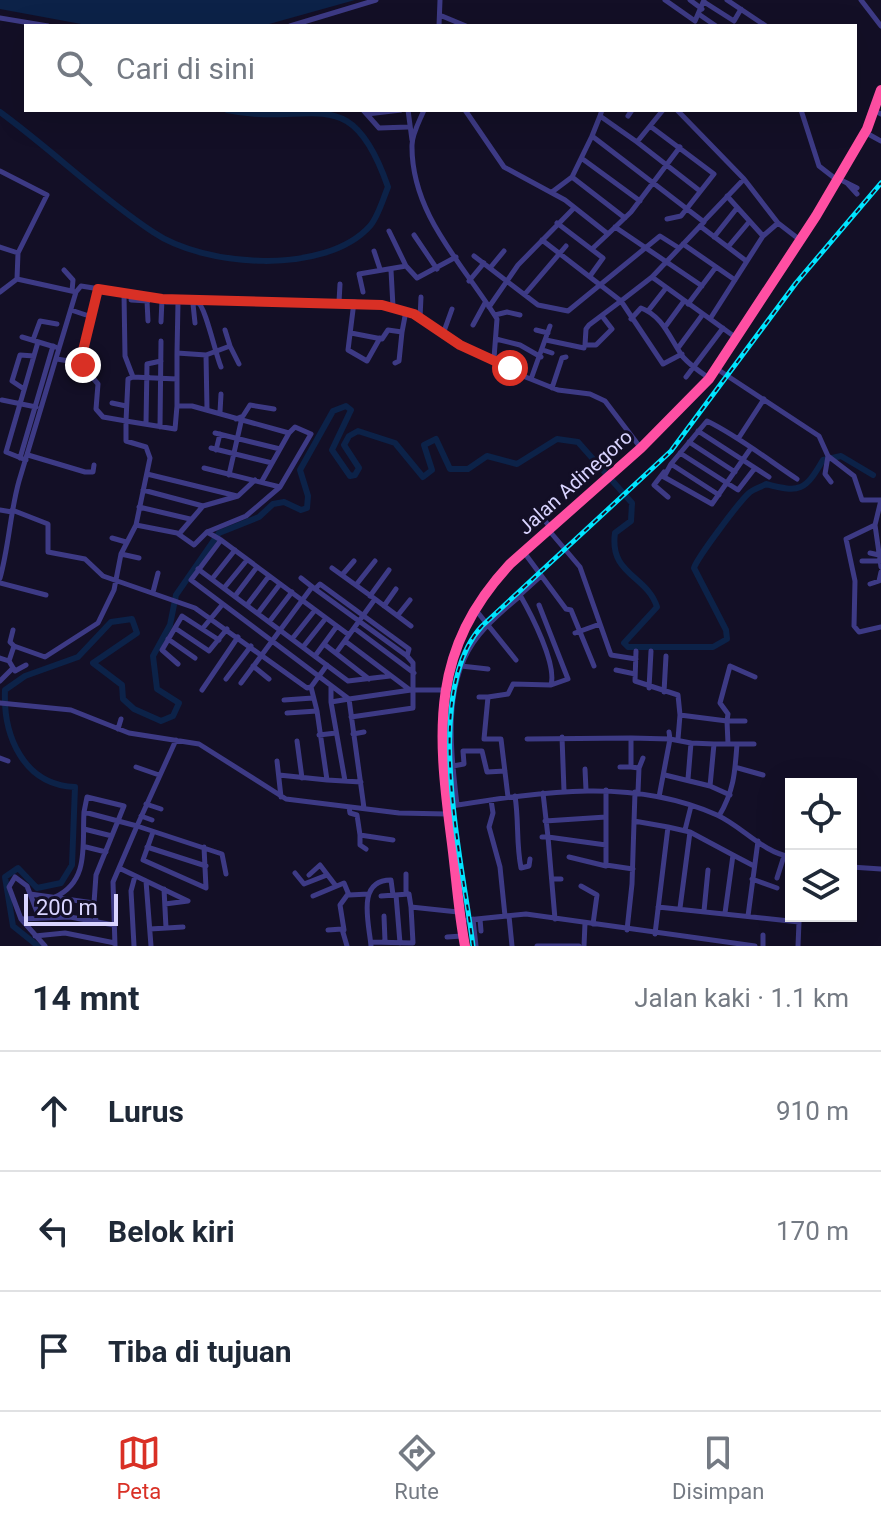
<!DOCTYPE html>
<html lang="id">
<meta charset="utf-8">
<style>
body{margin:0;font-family:Roboto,sans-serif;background:#f2f2f3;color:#1f2937}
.controls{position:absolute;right:24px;bottom:24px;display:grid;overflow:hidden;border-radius:0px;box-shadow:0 8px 32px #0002}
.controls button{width:72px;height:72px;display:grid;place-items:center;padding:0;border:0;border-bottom:2px solid #e0e1e3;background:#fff;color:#1f2937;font:40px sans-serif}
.scale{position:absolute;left:24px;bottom:20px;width:94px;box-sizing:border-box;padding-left:8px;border:4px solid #d9d4ff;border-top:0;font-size:22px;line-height:28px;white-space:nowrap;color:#d9d4ff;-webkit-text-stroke:6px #130f26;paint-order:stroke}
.stop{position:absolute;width:24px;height:24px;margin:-18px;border:6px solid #d93025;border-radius:50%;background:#fff}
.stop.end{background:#d93025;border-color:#fff;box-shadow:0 2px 8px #0008}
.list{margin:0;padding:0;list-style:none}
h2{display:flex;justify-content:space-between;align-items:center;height:104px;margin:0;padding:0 32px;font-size:34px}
h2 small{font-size:26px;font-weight:400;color:#747a83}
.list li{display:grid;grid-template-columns:52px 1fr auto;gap:24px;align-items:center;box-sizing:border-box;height:120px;padding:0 32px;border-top:2px solid #e0e1e3}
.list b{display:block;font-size:30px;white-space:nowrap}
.list em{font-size:26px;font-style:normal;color:#747a83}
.icon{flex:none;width:44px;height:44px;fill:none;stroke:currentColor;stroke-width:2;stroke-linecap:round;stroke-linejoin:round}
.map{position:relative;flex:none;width:881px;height:946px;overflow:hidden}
.search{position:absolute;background:#fff;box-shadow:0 8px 32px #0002;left:24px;right:24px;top:24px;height:88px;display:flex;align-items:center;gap:20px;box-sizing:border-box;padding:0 28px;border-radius:0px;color:#747a83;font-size:30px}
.sheet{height:464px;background:#fff}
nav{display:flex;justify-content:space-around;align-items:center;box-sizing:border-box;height:112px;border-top:2px solid #e0e1e3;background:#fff;font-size:22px;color:#747a83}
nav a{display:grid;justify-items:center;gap:4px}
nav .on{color:#d93025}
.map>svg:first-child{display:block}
.water{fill:#0c2248}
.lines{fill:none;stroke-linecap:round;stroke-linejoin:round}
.river{stroke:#0c2248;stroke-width:6}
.minor{stroke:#3d3a85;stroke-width:5}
.highway{stroke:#ff4fa3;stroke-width:10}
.rail-casing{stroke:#00e5ff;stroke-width:5}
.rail{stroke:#130f26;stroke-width:2;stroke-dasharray:6;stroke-linecap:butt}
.route{stroke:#d93025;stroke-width:10}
.labels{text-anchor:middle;stroke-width:6;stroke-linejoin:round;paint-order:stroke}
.street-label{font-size:20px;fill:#d9d4ff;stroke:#130f26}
</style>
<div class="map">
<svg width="881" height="946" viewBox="0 0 881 946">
<rect width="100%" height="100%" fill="#130f26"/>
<path class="water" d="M0 0H355L262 26H92L0 9Z"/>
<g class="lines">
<path class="river" d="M0 112C52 150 100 197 153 232 204 267 325 276 370 226 378 217 383 199 388 187 350 77 313 128 227 110
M38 946 13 926 5 877 18 868 37 888 61 883 72 865 75 787C23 785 3 735 5 690L25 676 78 657 111 622 132 619 137 633 93 663 122 685 123 699 134 709 161 721 173 716 179 703 157 689 153 656 170 625 176 595 219 533 259 517 273 504 284 502 301 510 307 508 308 496 300 470 333 411 346 406 351 410 332 450 350 476 355 475 359 468 344 445 349 436 358 431 395 443 423 477 432 470 424 445 436 439 450 469H468L487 456 517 464 557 439 578 442 632 503 631 521 615 533C609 575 647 575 657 607L624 643 628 647H713L727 639 726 630 694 568C697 558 739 502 749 493 753 489 761 487 766 484 800 493 805 491 823 460L841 456 873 475"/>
<path class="minor" d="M665 0 695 21 704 0
M690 0 702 9
M727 0 766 26
M861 0 881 26
M704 2 734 21 741 9
M700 15 716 26
M442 16 466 26
M0 18 48 26
M290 26 376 0
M439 26 440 0
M363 110 379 128 408 127
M408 110 412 140
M424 110C420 120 412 134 412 145 411 214 463 264 497 319L494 358
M465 110 504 167 565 200 608 234 631 212 680 147
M602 110 600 116 637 142 663 110
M677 110 744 179
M801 110 819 166 837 180
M879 113 881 114
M367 114 401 110
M628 116 632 110
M650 126 714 174 681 216 667 219
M870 135 881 141
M592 136 572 177 625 218
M637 142 700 191
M584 160 640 201
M0 171 47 195 18 253 17 279 76 292 19 481C10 513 9 546 0 578
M843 181 857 188
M847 183 857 194
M552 192 572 177
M704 221 744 179 778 223 800 240
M557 223 603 258 590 276
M700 226 745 260
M615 227 702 286
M389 231 406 266
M414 235 437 269
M763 236 778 223
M714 237 737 208
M542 240 621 301 652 277 704 222 592 136 600 116
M683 244 735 280
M0 247 18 253
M728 247 749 222
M592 249 608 234
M374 251 380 269
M474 256 538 305 568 311 660 236 679 248
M490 268 504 251
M64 270 73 280 72 291
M391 270 393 307
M652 277 735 337
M469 281 484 263
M0 292 17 279
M76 292 81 286 162 299 354 302 406 311 460 345 494 358 523 376 558 390 590 394 605 401 640 447
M363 292 359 274 406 266 417 278 456 257
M124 294 125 356 133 377 177 379
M525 294 566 246
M131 300 148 301
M147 301 148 321
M166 302C176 302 189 301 198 303 205 305 216 356 221 367
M339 302 340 284
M354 302 348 350 367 361 380 338
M193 304 195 323
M688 304 716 267
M489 307 518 265 574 208
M71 310 92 317
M648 311 666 288
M495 315 507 312 520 315
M602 316 612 329 596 345H585L586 329 589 325 621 301 663 364 682 354
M420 318 421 297
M631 319 641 308C663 316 670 339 683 357 690 365 700 372 709 378
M710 319 763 236 727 196
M161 322 162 299
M473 325 485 303
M665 327 684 301
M225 330 230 346
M536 330 548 333
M351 333 382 339 388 330 402 332 406 311
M443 334 452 309
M22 337 55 347
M496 339 520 345 541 357
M33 340 40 321 57 324
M546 340 584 348
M678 348 703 314
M543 350 552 353
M177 353 178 302
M57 359 80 363 98 384 96 409 103 417 126 421V441L146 447 150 458 136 525
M80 363 98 289
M395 363 399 361 402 332
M720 371 819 436 828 456 854 476 862 500H881
M133 377 128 379 126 421 175 429 177 406H192L289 433 262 481
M686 377 723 328
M531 379 550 326
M552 388 562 358 566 357
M24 389 12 381 20 355 34 356
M2 400 36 407
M112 403 126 406
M177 406V353L206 355
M207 409 206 355 230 346 239 364
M220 412 221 394
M236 419 243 416 250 405 274 409
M146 424 147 364 161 361
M160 427 161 341
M698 431 769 477
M215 433 280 449
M738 439 764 399
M689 442 735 472
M211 448 272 463
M751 448 712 504 664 477 671 464 707 421C738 436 767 459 797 479
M216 450 220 434
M680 453 738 490 755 468
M28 455 85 472H93L94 465
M828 456 825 474 831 482
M20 458 53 346
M26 460 6 452 38 342
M671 464 719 495
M204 468 280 487 246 516 207 532 221 540
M664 472 654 485 668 497
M147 474 237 496
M229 475 241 422
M280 487 311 434 295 427 289 433
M143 490 203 506
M881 500 875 525 846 539 855 581 854 626 859 632 881 627
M139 507 190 519
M535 509 550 527
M0 510 12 512
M12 510 48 524V552L85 559 103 576 195 608 307 688 311 687 317 711 287 713
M875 525 881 567
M179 534 203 506 238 496 255 480
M552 534 580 567 611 655 636 659
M112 538 126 542
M870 553 879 555
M121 554 139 558
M526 555 566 609 571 610 594 666
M862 561H880
M332 568 375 599
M198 569 348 681 390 676
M342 575 354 561
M301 578 315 589 407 656 409 649 320 584 315 589
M212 579 235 550
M0 583 46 595
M870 584 879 581 881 572
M356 585 375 561
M224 588 247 560
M153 592 158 573
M235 596 257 567
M370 596 389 570
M247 605 269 576
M539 605 568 679 551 685
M384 606 396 589
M258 613 280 584
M479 614 516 660
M398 615 410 600
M269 622 292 592
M175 628 209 651 227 629
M203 628 222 605
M354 628 414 673
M13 630 10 642 14 646
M575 633 600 624
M349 635 221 540 191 580 349 699 411 690H445
M168 639 195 658
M292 639 315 610
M345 641 410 690
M324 644 369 679
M303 647 326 618
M636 651 635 681 678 695 680 715
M336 653 375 599 411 626
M315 656 337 626
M0 658 9 661 15 671 26 665
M9 661 14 646 45 657 98 623 114 590 121 554 136 525 177 533 194 545 207 532
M178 664 162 650 182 616 219 640
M253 666 269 679
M461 666 488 669
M616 670 635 674
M226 679 251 646
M0 681 13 668
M241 683 312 587
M311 687 327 665
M649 688 651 651
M202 690 238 637
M664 692 666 656
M479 697H488
M284 700 313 698
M331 702V686
M0 703 71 710 129 733 199 744 286 799 399 813 447 814
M317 711 327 780 361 782
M351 717 413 708V663L407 656
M745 721H727L728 714 720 703 730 666 755 677
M118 729 121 719
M353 734 364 732
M319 735 336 733
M562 737 564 791
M527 739 631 738
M678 739 680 715 727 721 728 744H737C735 772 734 791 719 816
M176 740 137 826 222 854 226 874
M297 741 302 778
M691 743 714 744
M728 744H714L710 786 730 795
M737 744H754
M0 758 8 761
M277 761 281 797
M453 766 464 764 463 751H482L487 772 505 771
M136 767 159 775
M620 767H631
M639 768 643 758
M738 768 763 775
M585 769 586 790
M279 775 327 780
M665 775 710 786
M345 781 331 702 349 699 364 808
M606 790V865L633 869
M638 792 639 768 631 767V738L670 739 669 732
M543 793 548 837 606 845
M515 796C519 821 516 843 521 868L529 866 530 859
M508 797 501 739H484L488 697 508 694 513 684 551 685C557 664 531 614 520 595L541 576
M659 797 670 739 691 743 688 779
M491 800 493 813 489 827 500 867 505 916
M146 804 161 809
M457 805C451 750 441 681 479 635 491 620 506 608 520 596
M452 806C541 792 633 777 717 815 743 827 762 852 791 857
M349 807 350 813 357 815 360 835 393 840
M141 816 152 820
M545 821 606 817
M634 821 668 827
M84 829 112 836
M685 830 691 806
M153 832 143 860 206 888 204 847
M690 832 733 855
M360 835V845L366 849
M542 837H548L555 919
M86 847 106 852
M147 847 206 866
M569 857 606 866
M851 867 881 869
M119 868 188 901 165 904
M295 873 304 884 327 875
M309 875 320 865 336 886
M777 878 784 856
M552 879H561
M752 879 777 888
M146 881 151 946
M581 886 597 895 593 924
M164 889 166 928
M30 894 94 903 96 875 124 806 87 797 84 812
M406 894V874
M396 895 400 943
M313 896 344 883 349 895 369 894
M381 896 409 894 411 907
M55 897C90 881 82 844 84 812L137 826 113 882 115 946
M94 903 96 921
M658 907 799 922 798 946
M704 911 708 870
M725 913 733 855 754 866
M384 916 385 941
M509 916 512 946
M748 916 758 841
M21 919 9 887 15 877 27 886 39 917
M473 919 476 946
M480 919 481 931
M467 920 526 914 755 946
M150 929 183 927
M328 930 342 929 347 946
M344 930 340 905 348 894
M627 930 632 884 635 792
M655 934 668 827 690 832 680 908
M763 935V946
M35 936 65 933 115 943
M447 937 462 936
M371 942 413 943 411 907 458 912
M45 946 21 919 70 917 114 925
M134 946 131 891 135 876
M371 946C369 923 356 880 391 880L393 895
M537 946H579
M584 946 585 923"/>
<path class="highway" d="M465 946C458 910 456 872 451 836 437 729 431 649 510 564L641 448 709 379 816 216 867 129 881 90"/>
<g class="rail-casing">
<path id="rail" d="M473 946C463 863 421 692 482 626L671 451 796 283 881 183"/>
</g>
<use href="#rail" class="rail"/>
</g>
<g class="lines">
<path class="route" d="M83 365 80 363 98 289 162 299 382 305 414 314 460 345 510 368"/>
</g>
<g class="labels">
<g class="street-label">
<text transform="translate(575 482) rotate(-42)" y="7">Jalan Adinegoro</text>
</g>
</g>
</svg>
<div class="controls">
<button><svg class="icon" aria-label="locate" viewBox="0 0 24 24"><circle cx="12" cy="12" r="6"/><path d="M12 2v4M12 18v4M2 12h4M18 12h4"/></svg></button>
<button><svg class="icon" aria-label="layers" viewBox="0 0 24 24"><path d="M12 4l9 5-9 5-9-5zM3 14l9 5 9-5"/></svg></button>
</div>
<div class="scale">200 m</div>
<div class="stop" style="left:510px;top:368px"></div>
<div class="stop end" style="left:83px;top:365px"></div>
<div class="search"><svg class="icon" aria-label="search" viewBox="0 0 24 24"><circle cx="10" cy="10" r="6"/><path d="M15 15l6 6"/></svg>Cari di sini</div>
</div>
<section class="sheet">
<h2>14 mnt<small>Jalan kaki · 1.1 km</small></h2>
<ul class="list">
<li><svg class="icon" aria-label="ahead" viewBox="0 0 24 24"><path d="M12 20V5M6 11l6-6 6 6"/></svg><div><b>Lurus</b></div><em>910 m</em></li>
<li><svg class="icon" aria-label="left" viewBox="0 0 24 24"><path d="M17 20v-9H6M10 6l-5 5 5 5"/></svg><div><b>Belok kiri</b></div><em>170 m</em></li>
<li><svg class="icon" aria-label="arrive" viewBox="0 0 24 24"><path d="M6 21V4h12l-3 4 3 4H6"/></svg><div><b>Tiba di tujuan</b></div></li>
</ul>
</section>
<nav>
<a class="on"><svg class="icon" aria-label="map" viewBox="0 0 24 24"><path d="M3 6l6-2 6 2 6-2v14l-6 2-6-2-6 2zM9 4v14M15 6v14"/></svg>Peta</a>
<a><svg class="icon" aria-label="directions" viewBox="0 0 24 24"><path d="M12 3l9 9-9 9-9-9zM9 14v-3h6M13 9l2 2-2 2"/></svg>Rute</a>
<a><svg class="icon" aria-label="saved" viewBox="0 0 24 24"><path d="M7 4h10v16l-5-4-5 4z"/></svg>Disimpan</a>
</nav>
